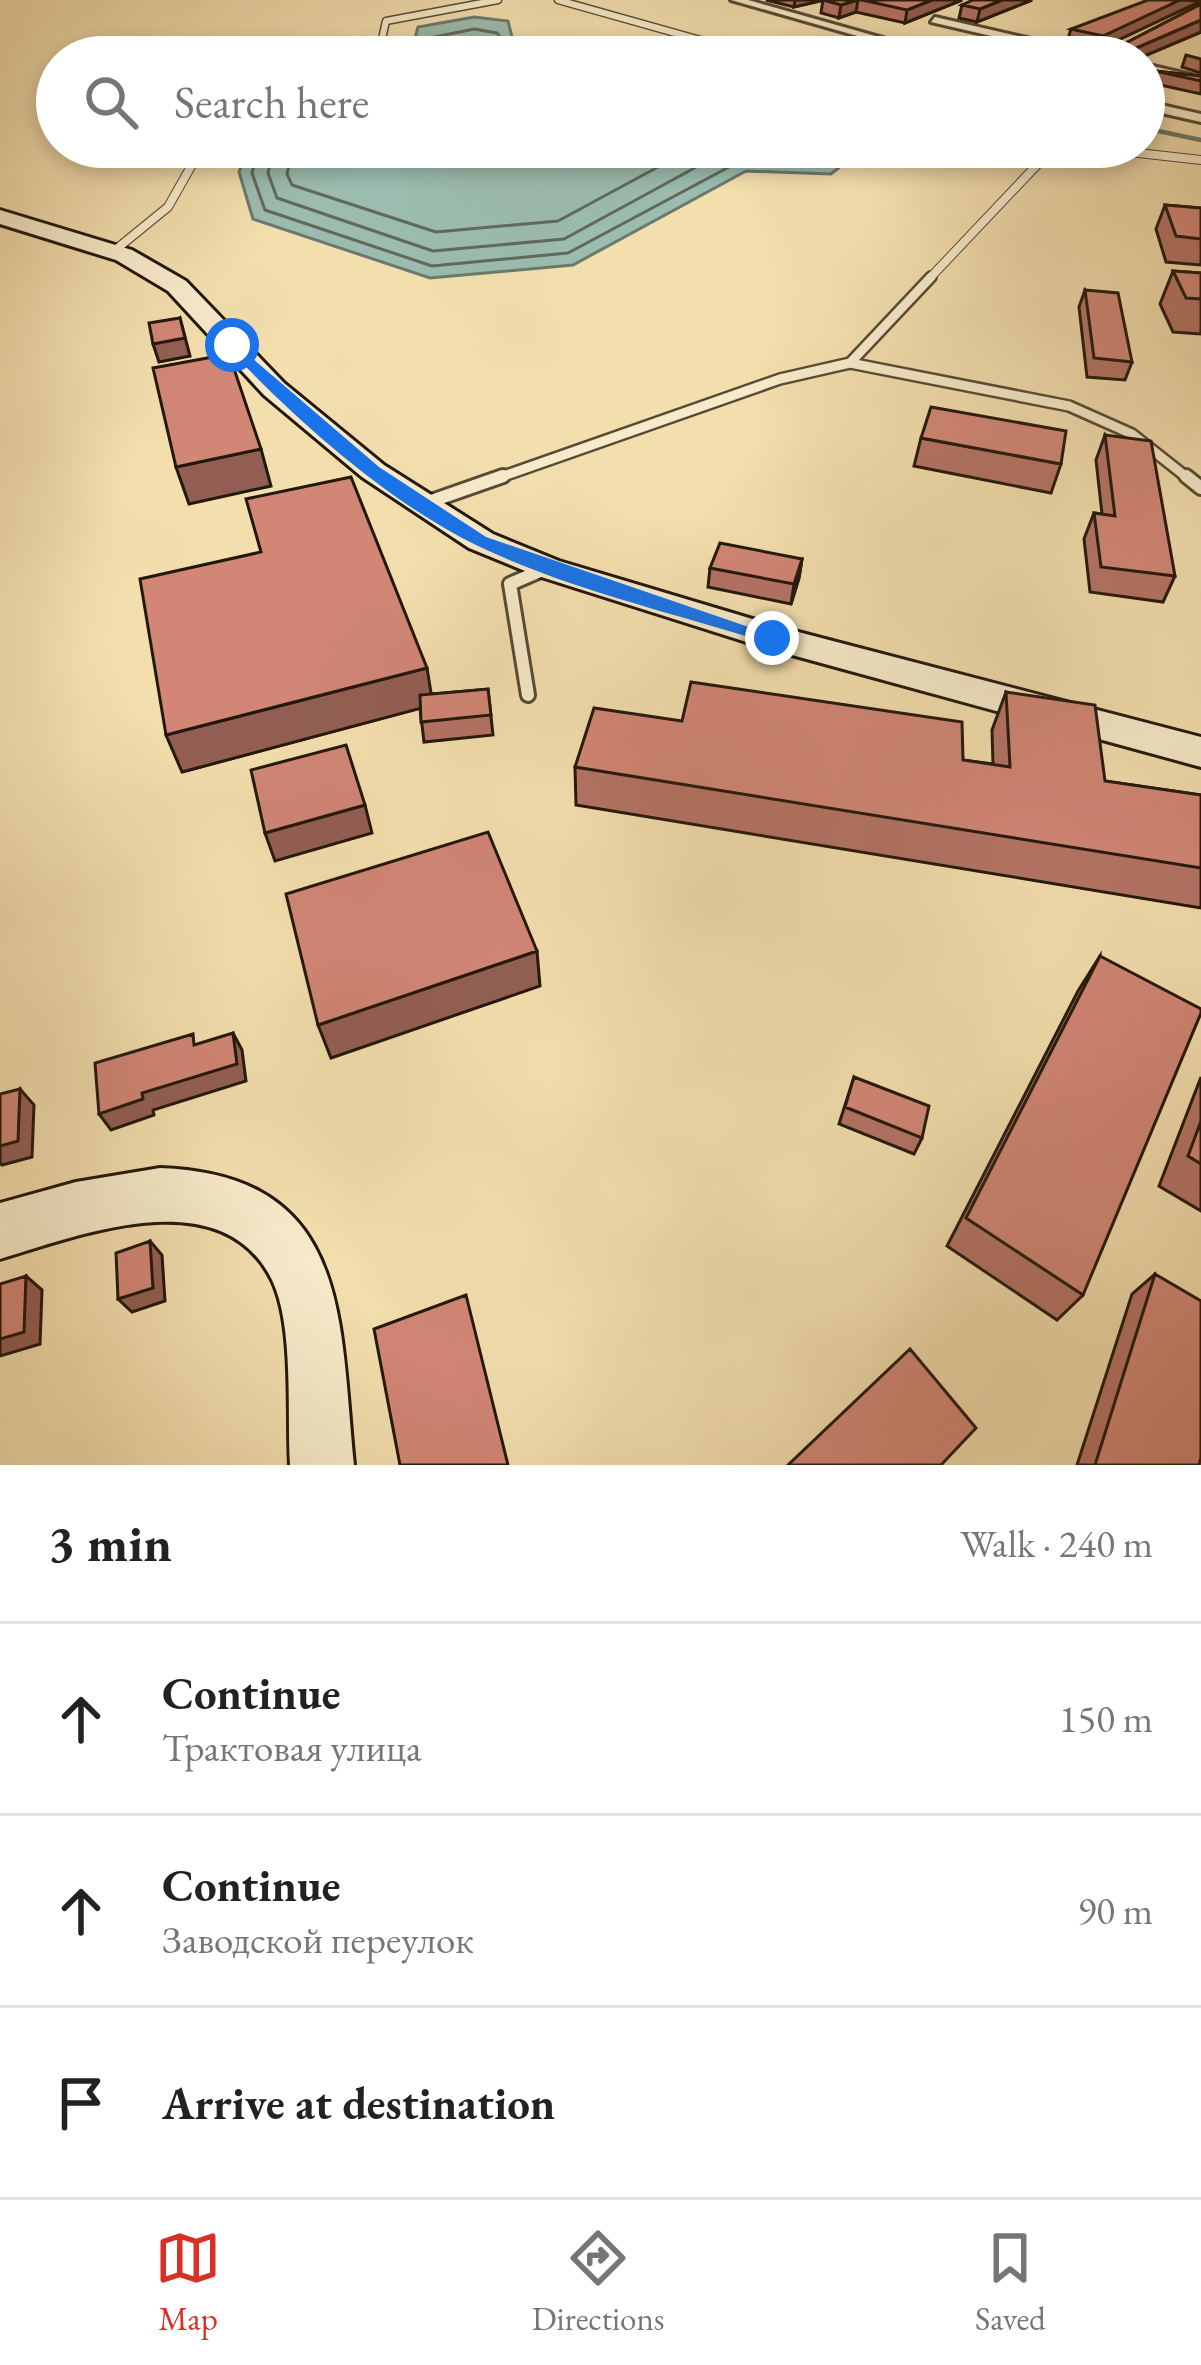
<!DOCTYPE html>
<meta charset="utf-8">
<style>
body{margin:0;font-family:"EB Garamond",serif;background:#f2f2f2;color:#222}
.stop{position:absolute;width:36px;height:36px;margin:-27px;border:9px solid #1a73e8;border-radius:50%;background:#fff}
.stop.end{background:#1a73e8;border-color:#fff;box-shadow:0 3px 12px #0008}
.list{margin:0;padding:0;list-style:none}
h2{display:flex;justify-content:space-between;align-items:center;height:156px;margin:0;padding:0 48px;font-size:51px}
h2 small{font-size:39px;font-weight:400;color:#767676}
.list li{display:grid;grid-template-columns:78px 1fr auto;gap:36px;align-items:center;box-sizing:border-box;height:192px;padding:0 48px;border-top:3px solid #e0e0e0}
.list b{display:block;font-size:45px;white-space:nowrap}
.list p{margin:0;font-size:39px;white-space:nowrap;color:#767676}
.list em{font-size:39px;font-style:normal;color:#767676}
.icon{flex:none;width:66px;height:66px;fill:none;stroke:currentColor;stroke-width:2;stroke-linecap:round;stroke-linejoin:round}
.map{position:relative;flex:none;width:1201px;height:1465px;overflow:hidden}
.search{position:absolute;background:#fff;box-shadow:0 6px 18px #0003;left:36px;right:36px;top:36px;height:132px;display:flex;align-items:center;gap:30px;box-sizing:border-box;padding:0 42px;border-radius:66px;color:#767676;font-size:45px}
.sheet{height:732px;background:#fff}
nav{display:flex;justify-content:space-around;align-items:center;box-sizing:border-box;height:168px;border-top:3px solid #e0e0e0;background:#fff;font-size:33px;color:#767676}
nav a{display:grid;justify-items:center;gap:6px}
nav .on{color:#d93025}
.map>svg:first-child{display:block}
.water{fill:#9bbcae;stroke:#6b7a6d;stroke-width:3}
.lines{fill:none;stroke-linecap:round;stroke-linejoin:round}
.shore{stroke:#5f6a5d;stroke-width:3}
.stream{stroke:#6b7a6d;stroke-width:4.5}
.lane-far3-casing{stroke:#574a34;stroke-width:9}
.lane-far2-casing{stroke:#574a34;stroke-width:10}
.lane-far1-casing{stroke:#574a34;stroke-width:14}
.lane-casing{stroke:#574a34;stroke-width:18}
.street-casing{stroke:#574a34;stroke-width:6}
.secondary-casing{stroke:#23180c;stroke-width:6}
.lane-far3{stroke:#f7eaca;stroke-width:6}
.lane-far2{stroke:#f7eaca;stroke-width:8}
.lane-far1{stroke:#f7eaca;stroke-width:9}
.lane{stroke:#f7eaca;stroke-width:12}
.street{fill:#f7eaca;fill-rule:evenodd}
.secondary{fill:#f7eaca;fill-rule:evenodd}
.wall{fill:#b47365;stroke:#23180c;stroke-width:3}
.shaded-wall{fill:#925e53;stroke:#23180c;stroke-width:3}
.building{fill:#d18676;stroke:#23180c;stroke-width:3}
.route{fill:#1a73e8}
</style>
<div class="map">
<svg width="1201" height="1465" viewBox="0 0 1201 1465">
<rect width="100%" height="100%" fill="#f3deae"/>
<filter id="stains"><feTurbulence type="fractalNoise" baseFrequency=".00167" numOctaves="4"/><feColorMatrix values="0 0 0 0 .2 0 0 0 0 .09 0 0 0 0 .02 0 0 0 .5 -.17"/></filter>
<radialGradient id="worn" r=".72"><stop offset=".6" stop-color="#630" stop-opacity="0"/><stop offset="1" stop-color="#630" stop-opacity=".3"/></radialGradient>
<path class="water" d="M474 17 508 21 514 45 563 57H410L418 27Z
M249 147H865L831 174 746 171 573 265 430 278 253 219 239 172Z"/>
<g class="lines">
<path class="shore" d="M422 57 430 38 474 29 497 33 514 57
M259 147 252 173 265 210 432 266 568 253 742 160 826 162 846 147
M274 147 268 173 277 198 433 251 564 239 733 147
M293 147 287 174 292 185 436 232 558 221 695 147"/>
<path class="stream" d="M1144 128 1201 140"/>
<g class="lane-far3-casing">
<path id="lane-far3" d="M558 0 757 56
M378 57 386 21 498 0"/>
</g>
<g class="lane-far2-casing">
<path id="lane-far2" d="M1085 147 1201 160
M114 251 168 207 202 147
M928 280 1054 147"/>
</g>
<g class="lane-far1-casing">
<path id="lane-far1" d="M850 363 931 277
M495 479 780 379 850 363 1069 406 1132 434 1189 479"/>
</g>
<g class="lane-casing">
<path id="lane" d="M1186 476 1201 488
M423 504 503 476
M528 695 510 584 547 568"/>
</g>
<g class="street-casing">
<path id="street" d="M731 0H748L950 57H931Z
M935 17 1097 54 1103 57H1082L931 22Z
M1144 64 1201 77V85L1144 72Z
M1144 101 1201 114V122L1144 109Z"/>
</g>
<g class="secondary-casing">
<path id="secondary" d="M0 210 132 250 186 281 284 383 384 465 493 534 559 561 779 627 1201 737V767L759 646 535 575 469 548 362 477 264 395 168 291 116 260 0 224Z
M160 1168C351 1175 339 1318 354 1465H290C287 1413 294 1325 272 1280 222 1179 80 1235 0 1259V1203L76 1182Z"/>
</g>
<use href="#lane-far3" class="lane-far3"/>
<use href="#lane-far2" class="lane-far2"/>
<use href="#lane-far1" class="lane-far1"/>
<use href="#lane" class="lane"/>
<use href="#street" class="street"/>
<use href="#secondary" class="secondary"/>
</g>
<path class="wall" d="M766 0H824L794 7Z
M823 0H962L905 23 856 12 839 18 821 13Z
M1032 0 977 22 959 18 962 5Z
M1201 1 1103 47H1118L1201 4V32L1142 57H1088L1091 48H1092L1067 42 1071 29Z
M1186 55 1201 59V73L1182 67Z
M1155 71 1201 76V94L1151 83Z
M1165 205 1201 208V265L1166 262 1156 229Z
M1173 271 1201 273V334L1173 332 1160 304Z
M1085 290 1132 362 1125 380 1087 377 1079 307Z
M1105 435 1175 576 1163 602 1090 592 1084 539 1094 513 1102 514 1096 460Z
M921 438 1061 464 1051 493 914 466Z
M802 559 799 578 791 604 708 587 710 568Z
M488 689 493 735 424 742 420 708 182 772 432 694Z
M1006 692 1105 781 1201 795V908L576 805 575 767 963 760 993 764 992 730Z
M1100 956 1083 1295 1057 1320 947 1246 1078 991Z
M854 1077 922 1138 914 1154 839 1124Z
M1201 1077V1211L1159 1186Z
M1155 1274 1199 1465H1077L1132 1294Z"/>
<path class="shaded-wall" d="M795 0H824L794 7Z
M858 0 856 12 839 18 841 5Z
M932 0H962L905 23 907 10Z
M1002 0H1032L977 22 980 9Z
M1180 0 1201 1 1099 49 1103 36Z
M1201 20V32L1142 57H1119L1120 55Z
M180 318 190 356 159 362 153 344Z
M261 449 271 486 189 504 176 467Z
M802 559 799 578 791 604 794 584Z
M427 668 433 705 182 772 166 735Z
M365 805 372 833 275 861 265 833Z
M537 951 540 986 331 1058 318 1025Z
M233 1033 242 1050 246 1081 153 1110 154 1115 111 1130 99 1114Z
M20 1089 34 1105 32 1157 2 1165 0 1163V1146Z
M150 1241 162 1255 165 1301 132 1312 118 1299Z
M26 1276 42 1290 40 1344 0 1356V1339Z"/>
<path class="building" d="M823 0H856L841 5Z
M862 0H932L907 10Z
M973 0H1002L980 9 962 5Z
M1148 0H1180L1103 36 1071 29Z
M1201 4V20L1120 55 1091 48 1118 47Z
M1155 71 1201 76V81Z
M1165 205 1201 208V239L1176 236Z
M1173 271 1201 273V299L1186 298Z
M1085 290 1118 293 1132 362 1094 358Z
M180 318 185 338 153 344 149 323Z
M229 354 261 449 176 467 153 368Z
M931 407 1066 431 1061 464 921 438Z
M1105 435 1151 441 1175 576 1101 567 1094 513 1115 516Z
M351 477 427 668 166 735 140 579 261 552 246 499Z
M720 543 802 559 794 584 710 568Z
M691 682 962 722 963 760 1010 767 1006 692 1095 705 1105 781 1201 795V868L575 767 594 708 682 721Z
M488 689 491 715 421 722 420 695Z
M346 745 365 805 265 833 251 770Z
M488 832 537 951 318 1025 286 894Z
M1100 956 1201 1009V1013L1083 1295 966 1218Z
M233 1033 237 1064 142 1093 143 1099 99 1114 95 1063 193 1034 194 1045Z
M854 1077 929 1106 922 1138 845 1107Z
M20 1089 18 1141 0 1146V1094Z
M1201 1121V1164L1188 1156Z
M150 1241 153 1288 118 1299 116 1253Z
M1155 1274 1201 1301V1457L1199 1465H1095Z
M26 1276 24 1332 0 1339V1284Z
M466 1295 508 1465H400L374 1329Z
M910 1349 976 1428 941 1465H788Z"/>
<path class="route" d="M232 341 379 467 486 537 781 638 765 642C670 612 568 589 478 546 389 503 295 420 228 348Z"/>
<rect width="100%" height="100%" filter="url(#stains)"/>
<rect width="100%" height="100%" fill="url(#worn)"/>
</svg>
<div class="stop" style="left:232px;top:345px"></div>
<div class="stop end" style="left:772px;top:638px"></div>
<div class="search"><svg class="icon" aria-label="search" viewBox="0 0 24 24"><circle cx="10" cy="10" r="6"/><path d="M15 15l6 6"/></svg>Search here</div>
</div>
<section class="sheet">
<h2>3 min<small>Walk · 240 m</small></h2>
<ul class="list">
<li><svg class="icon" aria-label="ahead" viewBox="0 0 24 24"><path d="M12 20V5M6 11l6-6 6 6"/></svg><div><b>Continue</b><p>Трактовая улица</p></div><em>150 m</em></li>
<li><svg class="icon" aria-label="ahead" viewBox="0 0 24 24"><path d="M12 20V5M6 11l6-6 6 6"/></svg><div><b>Continue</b><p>Заводской переулок</p></div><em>90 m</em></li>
<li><svg class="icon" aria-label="arrive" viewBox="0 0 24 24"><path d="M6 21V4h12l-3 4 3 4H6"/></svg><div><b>Arrive at destination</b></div></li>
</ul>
</section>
<nav>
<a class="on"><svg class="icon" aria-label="map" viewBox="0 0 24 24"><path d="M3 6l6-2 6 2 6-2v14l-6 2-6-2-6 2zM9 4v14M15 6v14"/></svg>Map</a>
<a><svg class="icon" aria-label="directions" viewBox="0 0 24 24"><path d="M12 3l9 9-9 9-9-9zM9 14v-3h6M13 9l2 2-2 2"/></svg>Directions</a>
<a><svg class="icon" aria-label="saved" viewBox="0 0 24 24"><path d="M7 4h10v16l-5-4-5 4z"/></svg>Saved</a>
</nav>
